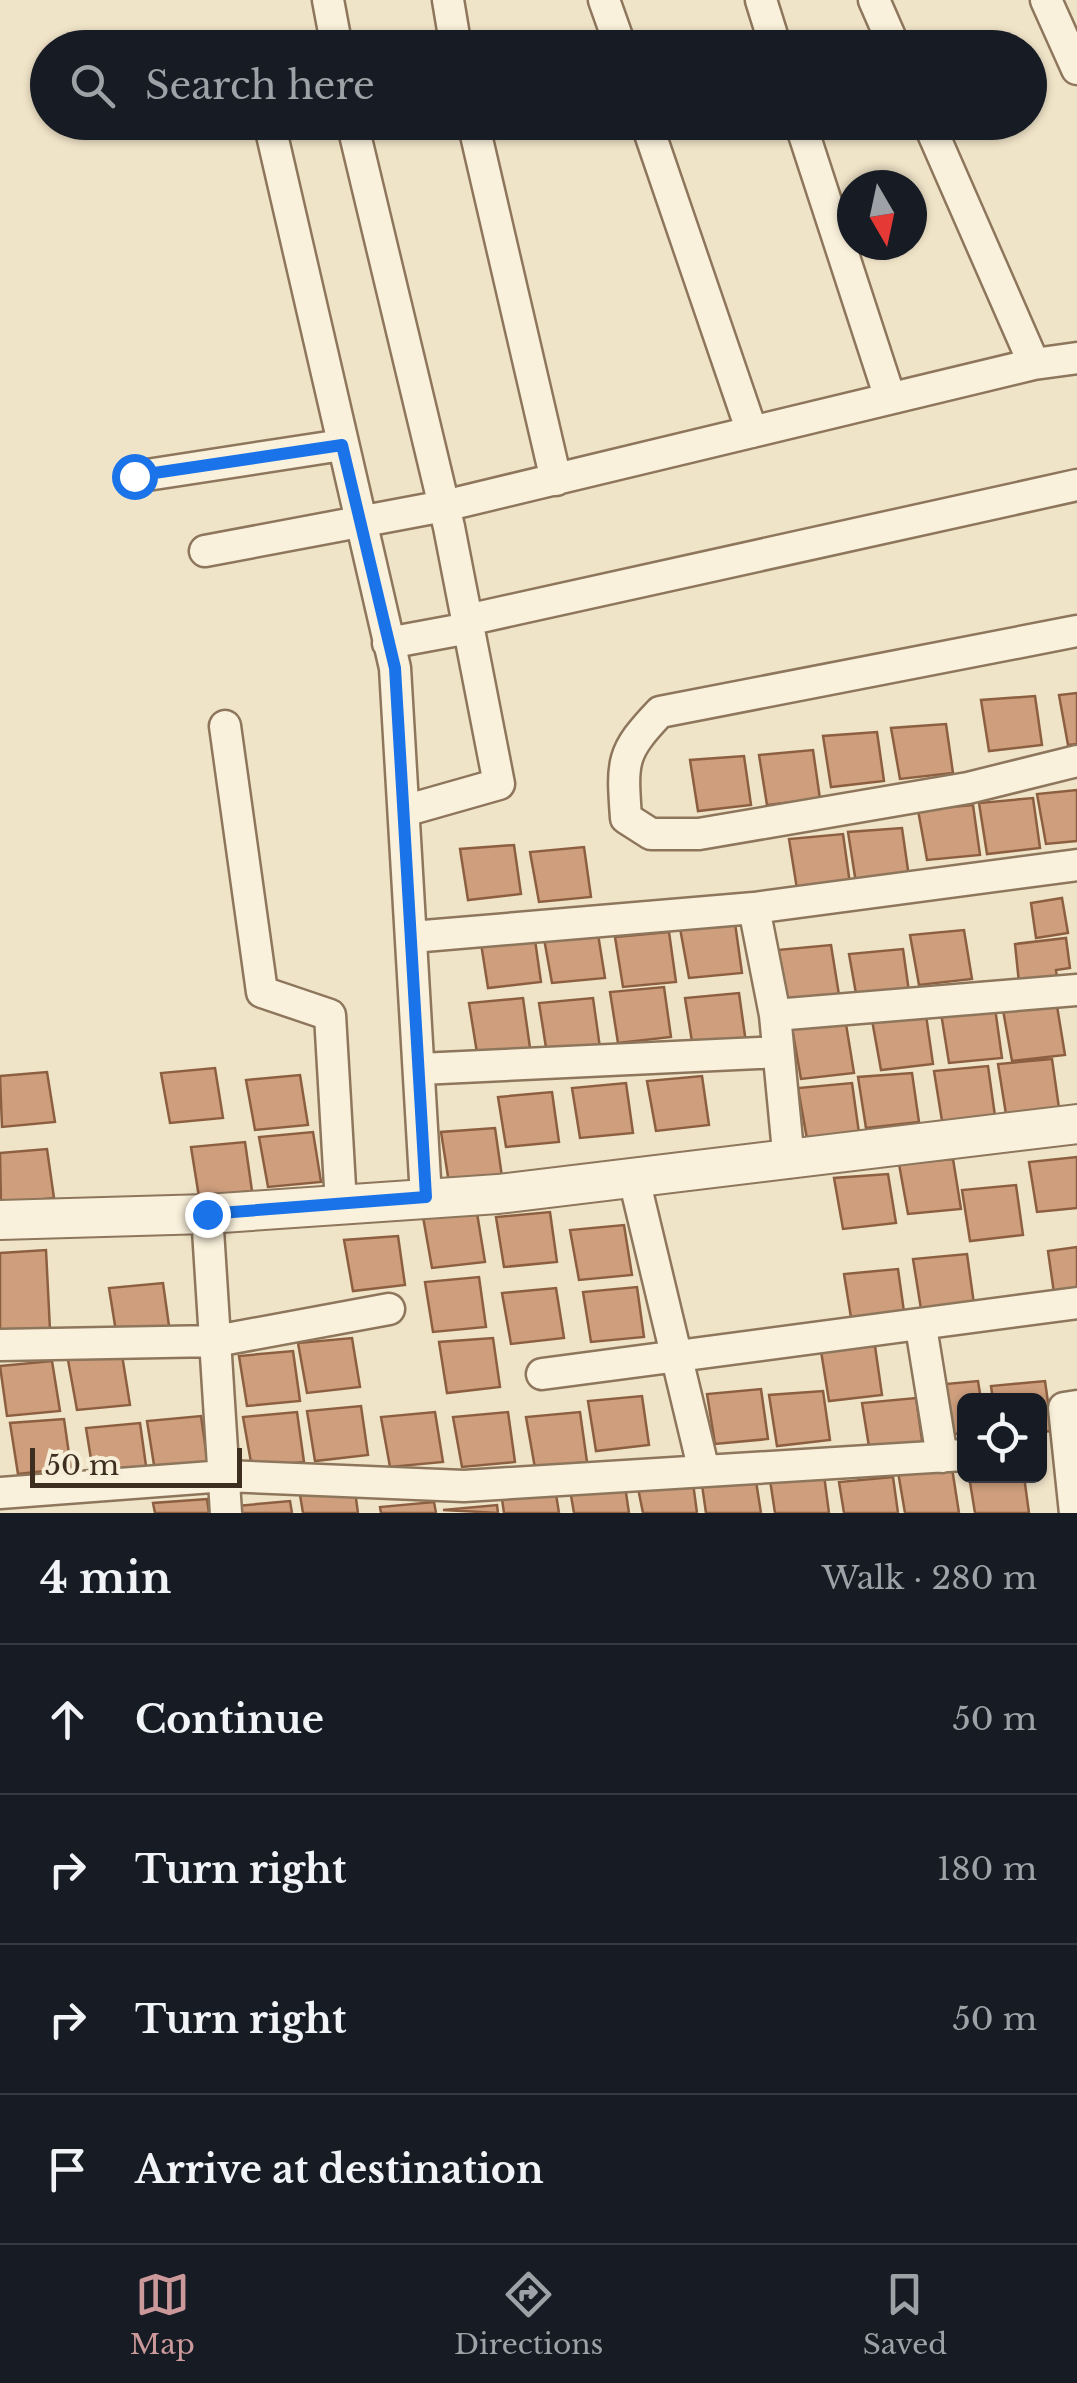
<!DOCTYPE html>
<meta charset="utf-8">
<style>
body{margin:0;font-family:"Libre Baskerville",serif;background:#20242c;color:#f1f3f6}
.controls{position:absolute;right:30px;bottom:30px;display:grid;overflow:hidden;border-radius:15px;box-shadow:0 2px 8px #0004}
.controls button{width:90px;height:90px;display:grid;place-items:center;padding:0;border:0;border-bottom:2px solid #363941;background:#171b24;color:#f1f3f6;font:50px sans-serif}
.compass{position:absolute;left:837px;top:170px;width:90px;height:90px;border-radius:50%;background:#171b24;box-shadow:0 2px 8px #0004;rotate:171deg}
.scale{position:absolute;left:30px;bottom:25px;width:212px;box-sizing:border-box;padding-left:10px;border:5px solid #3d2e20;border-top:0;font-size:28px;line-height:35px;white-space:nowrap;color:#3d2e20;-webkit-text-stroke:8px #f7eed8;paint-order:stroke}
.stop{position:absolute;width:30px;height:30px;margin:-22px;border:8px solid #1a73e8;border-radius:50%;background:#fff}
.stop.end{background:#1a73e8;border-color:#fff;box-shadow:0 2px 10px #0008}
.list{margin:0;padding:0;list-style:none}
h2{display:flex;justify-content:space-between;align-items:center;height:130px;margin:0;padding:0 40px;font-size:42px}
h2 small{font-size:32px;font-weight:400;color:#9ea1a6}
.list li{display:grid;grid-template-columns:65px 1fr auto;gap:30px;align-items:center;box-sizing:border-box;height:150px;padding:0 40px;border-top:2px solid #363941}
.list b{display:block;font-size:38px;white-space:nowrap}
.list em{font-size:32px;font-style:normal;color:#9ea1a6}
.icon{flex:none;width:55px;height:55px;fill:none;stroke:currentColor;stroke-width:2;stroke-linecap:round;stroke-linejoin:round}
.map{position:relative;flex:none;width:1077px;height:1513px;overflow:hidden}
.search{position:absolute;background:#171b24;box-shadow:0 2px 8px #0004;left:30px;right:30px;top:30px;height:110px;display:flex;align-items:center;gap:25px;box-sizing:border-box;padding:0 35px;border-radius:55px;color:#9ea1a6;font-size:38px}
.sheet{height:730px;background:#171b24}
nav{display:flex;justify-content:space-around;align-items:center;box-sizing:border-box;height:140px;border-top:2px solid #363941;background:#171b24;font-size:28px;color:#9ea1a6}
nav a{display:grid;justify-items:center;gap:5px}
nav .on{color:#cc999b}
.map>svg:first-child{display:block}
.building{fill:#cf9f7d;stroke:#8d5f41;stroke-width:2.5}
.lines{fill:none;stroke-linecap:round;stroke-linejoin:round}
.minor-casing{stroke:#8d765c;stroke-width:35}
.tertiary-casing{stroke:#8d765c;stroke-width:42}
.minor{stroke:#faf1dc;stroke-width:30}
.tertiary{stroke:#faf1dc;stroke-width:38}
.route{stroke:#1a73e8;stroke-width:12}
</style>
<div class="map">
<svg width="1077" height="1513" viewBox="0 0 1077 1513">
<rect width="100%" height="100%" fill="#f0e4c8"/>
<path class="building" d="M1077 693V744L1068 745 1059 695Z
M1035 696 1042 745 989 751 981 700Z
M946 724 953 773 900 779 891 728Z
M877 732 884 781 831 787 823 736Z
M813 750 820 799 767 805 759 755Z
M744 756 751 805 698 811 690 760Z
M1077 790V841L1046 844 1037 794Z
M1033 798 1040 848 987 854 979 803Z
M973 805 980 855 927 860 918 810Z
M902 828 909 877 856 883 848 832Z
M843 834 850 884 797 889 789 839Z
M514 845 521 894 468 900 460 849Z
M584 847 591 897 539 902 530 852Z
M1062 898 1068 933 1036 938 1031 903Z
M735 923 742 973 689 978 680 928Z
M597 928 605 978 552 983 543 933Z
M964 930 972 979 919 985 910 935Z
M669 932 676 982 623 987 615 937Z
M534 933 541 982 488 988 480 937Z
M1066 938 1070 968 1056 970 1057 978 1019 983 1015 944Z
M831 945 839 995 786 1001 777 950Z
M903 949 910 999 858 1005 849 954Z
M664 987 671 1037 618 1043 610 992Z
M739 993 746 1043 693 1048 685 998Z
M523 998 530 1048 477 1053 469 1003Z
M593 998 600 1048 547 1054 539 1003Z
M1057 1006 1065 1055 1012 1061 1003 1010Z
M995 1008 1002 1058 949 1063 941 1013Z
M926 1015 933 1064 881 1070 872 1020Z
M846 1024 854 1073 801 1079 792 1028Z
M1052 1059 1059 1108 1006 1114 998 1064Z
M988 1066 995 1116 942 1121 934 1071Z
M215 1068 223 1118 170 1123 161 1073Z
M47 1072 55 1122 2 1127 0 1076Z
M912 1073 919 1122 866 1128 858 1077Z
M300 1075 308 1125 255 1130 246 1080Z
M702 1076 709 1125 656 1131 647 1081Z
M626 1083 633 1133 580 1138 572 1088Z
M852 1083 859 1133 807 1139 798 1088Z
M552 1092 559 1142 506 1147 498 1097Z
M495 1128 502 1177 449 1183 441 1132Z
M313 1132 321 1182 268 1187 259 1137Z
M245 1142 252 1191 199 1197 191 1147Z
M47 1149 54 1198 1 1204 0 1153Z
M1077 1157V1208L1037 1212 1029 1162Z
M953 1159 961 1209 908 1214 899 1164Z
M888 1174 896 1223 843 1229 834 1178Z
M1016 1185 1023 1235 970 1241 962 1190Z
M550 1212 557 1262 504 1267 496 1217Z
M477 1213 485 1262 432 1268 423 1217Z
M624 1225 632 1275 579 1280 570 1230Z
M398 1236 405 1285 353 1291 344 1240Z
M1077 1247V1297L1055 1300 1048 1251Z
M46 1250 50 1330 0 1332V1253Z
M967 1254 974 1304 921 1309 913 1259Z
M898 1269 905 1319 852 1324 844 1274Z
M479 1277 486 1327 433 1332 425 1282Z
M163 1283 170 1333 117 1338 109 1288Z
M637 1287 644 1337 591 1342 583 1292Z
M556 1288 564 1338 511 1344 502 1293Z
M352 1338 360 1387 307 1393 298 1343Z
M493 1338 500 1387 447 1393 439 1342Z
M875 1346 882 1395 829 1401 821 1351Z
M293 1351 300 1401 247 1406 239 1356Z
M122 1355 130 1405 77 1410 68 1360Z
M52 1361 60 1411 7 1416 0 1366Z
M978 1381 981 1400H964V1433L933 1436 924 1386Z
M1045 1381 1052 1431 1040 1432V1400H993L991 1386Z
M761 1389 768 1439 715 1444 707 1394Z
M823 1391 830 1440 777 1446 769 1395Z
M642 1396 649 1445 596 1451 588 1401Z
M916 1398 923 1447 870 1453 862 1403Z
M361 1406 368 1455 315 1461 307 1411Z
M297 1412 304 1462 252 1468 243 1417Z
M435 1412 443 1462 390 1467 381 1417Z
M508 1412 515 1462 462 1467 453 1417Z
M580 1412 587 1462 535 1468 526 1417Z
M201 1416 208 1465 155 1471 147 1421Z
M64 1419 71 1468 18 1474 10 1423Z
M140 1423 147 1473 94 1478 86 1428Z
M952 1468 959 1513H905L898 1472Z
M824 1475 829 1513H775L770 1480Z
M969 1476H1024L1029 1513H975Z
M893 1477 898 1513H844L839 1482Z
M756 1481 761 1513H706L702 1485Z
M693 1483 697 1513H643L638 1488Z
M625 1486 629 1513H574L570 1490Z
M355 1491 358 1513H303L300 1495Z
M556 1494 559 1513H504L502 1499Z
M207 1499 209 1513H155L153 1503Z
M290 1501 292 1513H237L236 1506Z
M434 1502 436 1513H381L380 1507Z
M497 1505 498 1513 443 1510Z"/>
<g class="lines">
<g class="minor-casing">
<path id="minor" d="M328 0 337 48
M448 0 456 48
M604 0 621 48
M761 0 776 48
M874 0 895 48
M1046 0 1077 69
M269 122 395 668 426 1197
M352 122 449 527 499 784 404 811
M473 122 556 480
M646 122 752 432
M800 122 890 398
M928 122 1034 364 1077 358
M134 477 342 445
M205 551 444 506 1034 364
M467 620 1077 485
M1077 631 660 712C621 753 622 761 626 818L651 834H699L968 788 1077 761
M388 643 469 628
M225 726 262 992 330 1015 341 1204
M412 937 754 908
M775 1015 754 908 1077 865
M420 1069 778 1052
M789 1162 775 1015 1077 990
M634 1179 704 1471
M207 1214 226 1513
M921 1327 942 1457
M0 1345 216 1341 389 1309
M542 1374 1077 1303
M0 1493 225 1476 464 1486 964 1455
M1075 1513 1064 1408 1077 1406"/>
</g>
<g class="tertiary-casing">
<path id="tertiary" d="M0 1220 207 1214 498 1194 1077 1124"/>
</g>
<use href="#minor" class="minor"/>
<use href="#tertiary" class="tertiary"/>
</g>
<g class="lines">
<path class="route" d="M134 476 342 445 395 668 426 1197 207 1214"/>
</g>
</svg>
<div class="controls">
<button><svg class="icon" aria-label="locate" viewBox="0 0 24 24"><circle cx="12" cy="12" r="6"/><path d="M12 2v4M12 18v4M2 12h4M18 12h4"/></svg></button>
</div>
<svg class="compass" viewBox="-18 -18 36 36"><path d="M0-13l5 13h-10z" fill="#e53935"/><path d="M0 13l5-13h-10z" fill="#9ea1a6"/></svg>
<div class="scale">50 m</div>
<div class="stop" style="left:134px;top:476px"></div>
<div class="stop end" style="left:207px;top:1214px"></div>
<div class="search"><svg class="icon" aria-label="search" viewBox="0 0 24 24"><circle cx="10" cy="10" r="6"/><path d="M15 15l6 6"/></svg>Search here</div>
</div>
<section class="sheet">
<h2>4 min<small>Walk · 280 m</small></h2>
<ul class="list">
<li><svg class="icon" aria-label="ahead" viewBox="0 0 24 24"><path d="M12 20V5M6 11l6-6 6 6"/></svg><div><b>Continue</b></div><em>50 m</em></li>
<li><svg class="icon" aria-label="right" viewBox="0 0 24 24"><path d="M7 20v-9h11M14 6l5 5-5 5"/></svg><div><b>Turn right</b></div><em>180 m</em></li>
<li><svg class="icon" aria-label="right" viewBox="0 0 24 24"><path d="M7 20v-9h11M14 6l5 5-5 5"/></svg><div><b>Turn right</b></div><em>50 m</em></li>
<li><svg class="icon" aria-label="arrive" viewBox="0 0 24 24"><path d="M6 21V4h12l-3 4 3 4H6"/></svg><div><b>Arrive at destination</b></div></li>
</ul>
</section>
<nav>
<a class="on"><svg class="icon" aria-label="map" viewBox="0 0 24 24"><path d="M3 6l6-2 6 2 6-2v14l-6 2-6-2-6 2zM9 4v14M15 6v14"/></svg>Map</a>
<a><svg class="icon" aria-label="directions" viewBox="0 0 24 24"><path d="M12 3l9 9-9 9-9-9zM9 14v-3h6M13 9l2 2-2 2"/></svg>Directions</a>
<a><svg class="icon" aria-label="saved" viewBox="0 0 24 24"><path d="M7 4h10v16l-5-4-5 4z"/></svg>Saved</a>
</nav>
